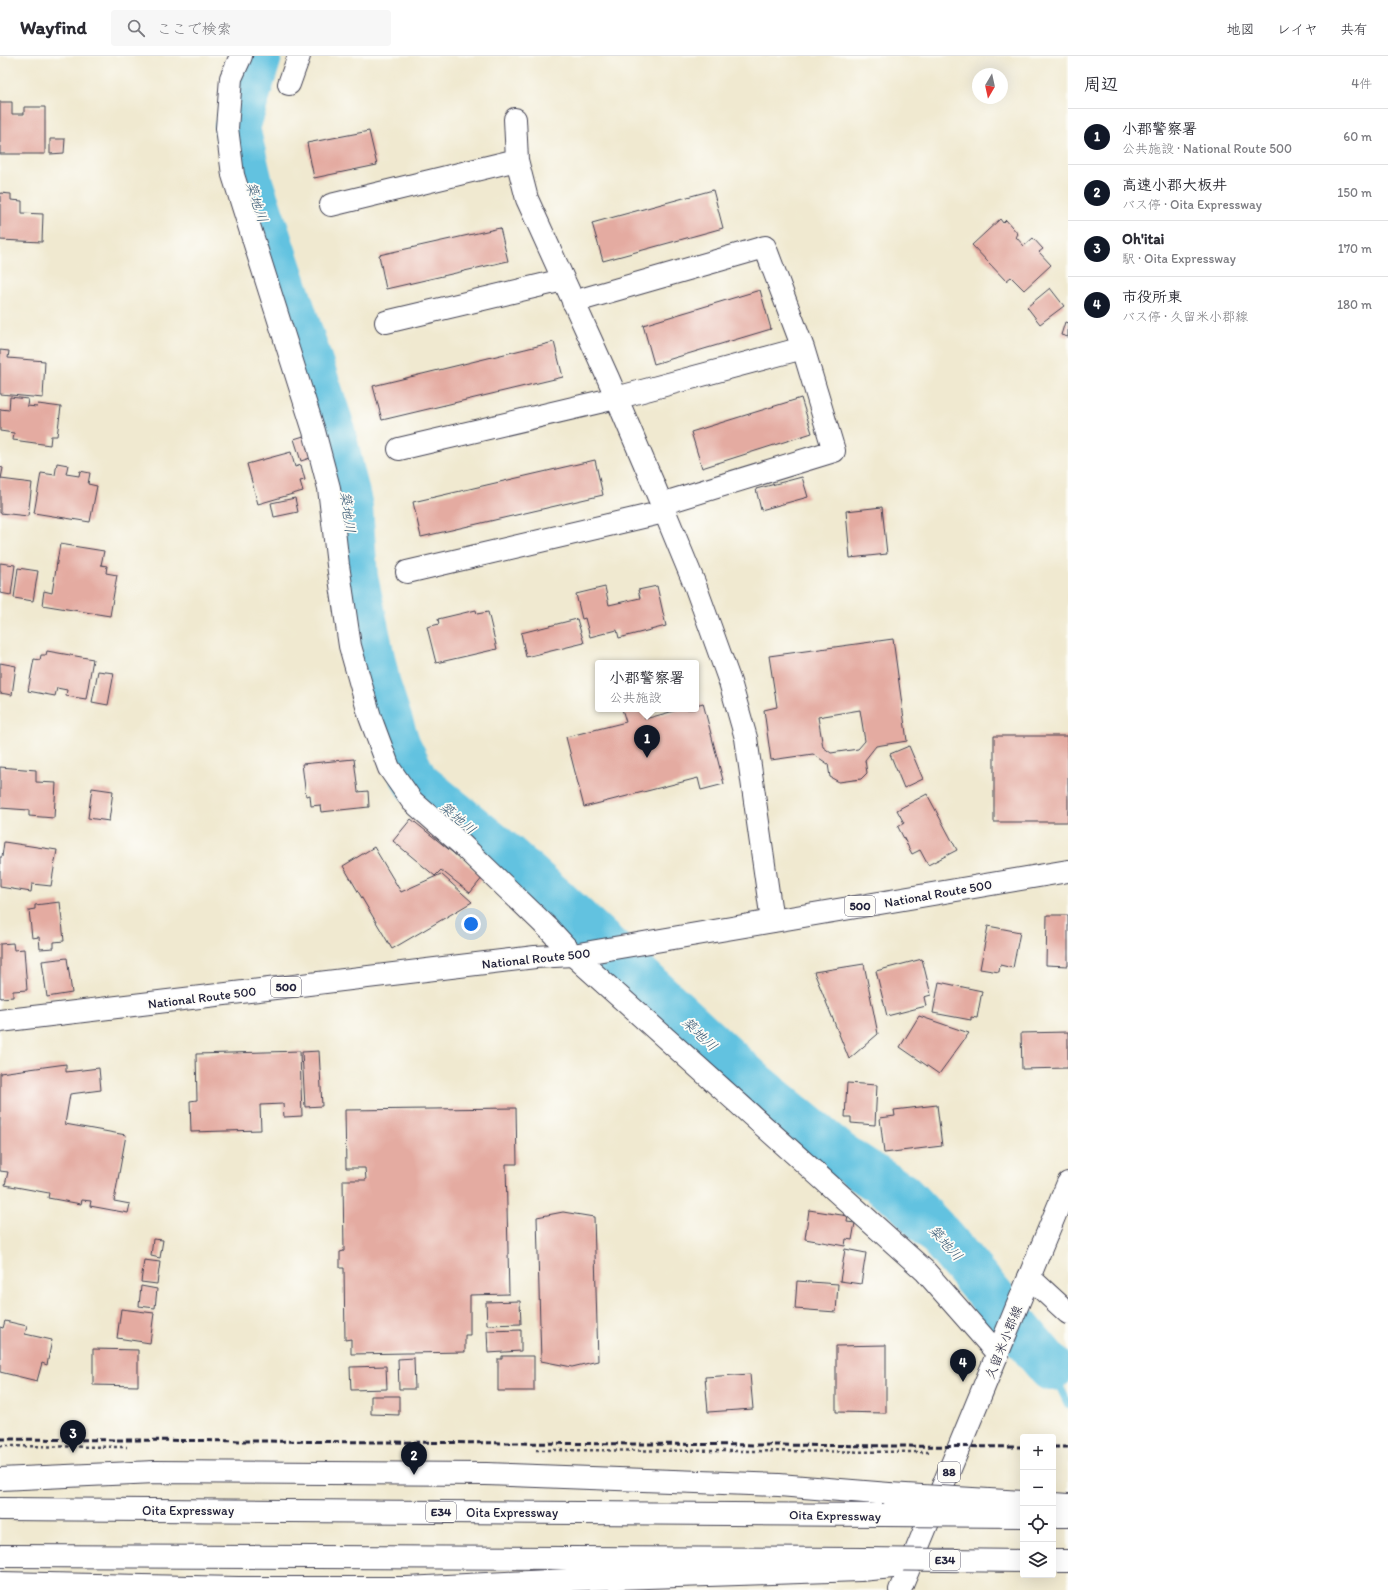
<!DOCTYPE html>
<html lang="ja">
<meta charset="utf-8">
<style>
body{margin:0;font-family:Itim,"Klee One",sans-serif;background:#f7f7f7;color:#2b2b33}
.controls{position:absolute;right:12px;bottom:12px;display:grid;overflow:hidden;border-radius:4px;box-shadow:0 4px 16px #0002}
.controls button{width:36px;height:36px;display:grid;place-items:center;padding:0;border:0;border-bottom:1px solid #e1e1e2;background:#fff;color:#2b2b33;font:20px sans-serif}
.compass{position:absolute;left:972px;top:12px;width:36px;height:36px;border-radius:50%;background:#fff;box-shadow:0 4px 16px #0002;rotate:189deg}
.you{position:absolute;left:471px;top:868px;width:14px;height:14px;margin:-10px;border:3px solid #fff;border-radius:50%;background:#1a73e8;box-shadow:0 0 0 6px #1a73e833}
.badge{display:grid;place-items:center;width:26px;height:26px;border-radius:50%;background:#111827;color:#fff;font-size:13px;font-weight:700}
.pin{position:absolute;translate:-50% -33px;filter:drop-shadow(0 1px 2px #0008)}
.pin::after{content:'';position:absolute;top:21px;width:14px;height:12px;background:inherit;clip-path:polygon(0 0,100% 0,50% 100%)}
.popup{position:absolute;left:595px;top:604px;width:104px;height:52px;box-sizing:border-box;display:grid;place-content:center;border-radius:4px;background:#fff;filter:drop-shadow(0 1px 3px #0005);font-size:13px;white-space:nowrap;color:#7c7c81}
.popup b{font-size:15px;color:#2b2b33}
.popup::after{content:'';position:absolute;left:50%;top:100%;margin-left:-8px;border:8px solid transparent;border-top-color:#fff}
.list{margin:0;padding:0;list-style:none}
h2{display:flex;justify-content:space-between;align-items:center;height:52px;margin:0;padding:0 16px;font-size:17px}
h2 small{font-size:13px;font-weight:400;color:#7c7c81}
.list li{display:grid;grid-template-columns:26px 1fr auto;gap:12px;align-items:center;box-sizing:border-box;height:56px;padding:0 16px;border-top:1px solid #e1e1e2}
.list b{display:block;font-size:15px;white-space:nowrap}
.list p{margin:0;font-size:13px;white-space:nowrap;color:#7c7c81}
.list em{font-size:13px;font-style:normal;color:#7c7c81}
.icon{flex:none;width:22px;height:22px;fill:none;stroke:currentColor;stroke-width:2;stroke-linecap:round;stroke-linejoin:round}
.map{position:relative;flex:none;width:1068px;height:1534px;overflow:hidden}
header{display:flex;align-items:center;gap:24px;box-sizing:border-box;height:56px;padding:0 20px;background:#fff;border-bottom:1px solid #e1e1e2}
header strong{font-size:19px}
nav{display:flex;gap:22px;margin-inline-start:auto;font-size:14px}
.search{width:280px;height:36px;background:#f7f7f7;display:flex;align-items:center;gap:10px;box-sizing:border-box;padding:0 14px;border-radius:4px;color:#7c7c81;font-size:15px}
main{display:flex}
aside{flex:1;background:#fff}
.map>svg:first-child{display:block}
.lines{fill:none;stroke-linecap:round;stroke-linejoin:round}
.stream{stroke:#62c2e0;stroke-width:8}
.river{stroke:#62c2e0;stroke-width:46}
.building{fill:#e4aba1;fill-rule:evenodd}
.minor-casing{stroke:#414051;stroke-width:24}
.major-casing{stroke:#414051;stroke-width:24}
.highway-casing{stroke:#414051;stroke-width:24}
.path{stroke:#414051;stroke-width:2.5;stroke-dasharray:3 3;stroke-linecap:butt}
.minor{stroke:#fff;stroke-width:22}
.major{stroke:#fff;stroke-width:22}
.highway{stroke:#fff;stroke-width:22}
.rail{stroke:#22223b;stroke-width:3;stroke-dasharray:6 3;stroke-linecap:butt}
.minor-bridge-casing{stroke:#414051;stroke-width:24;stroke-linecap:butt}
.highway-bridge-casing{stroke:#414051;stroke-width:24;stroke-linecap:butt}
.minor-bridge{stroke:#fff;stroke-width:22}
.highway-bridge{stroke:#fff;stroke-width:22}
.labels{text-anchor:middle;stroke-width:3.5;stroke-linejoin:round;paint-order:stroke}
.shield{fill:#fdfcf7;stroke:#646373;stroke-width:1}
.shield-label{font-size:12px;font-weight:bold;fill:#22223b}
.street-label{font-size:13px;fill:#22223b;stroke:#fdfcf7}
.water-label{font-size:14px;font-style:italic;fill:#385a75;stroke:#fdfcf7}
</style>
<header>
<strong>Wayfind</strong>
<div class="search"><svg class="icon" aria-label="search" viewBox="0 0 24 24"><circle cx="10" cy="10" r="6"/><path d="M15 15l6 6"/></svg>ここで検索</div>
<nav><a>地図</a><a>レイヤ</a><a>共有</a></nav>
</header>
<main>
<div class="map">
<svg width="1068" height="1534" viewBox="0 0 1068 1534">
<rect width="100%" height="100%" fill="#fdfcf7"/>
<filter id="ink" filterUnits="userSpaceOnUse"><feTurbulence type="fractalNoise" baseFrequency=".025" numOctaves="2"/><feDisplacementMap in="SourceGraphic" scale="8" xChannelSelector="R" yChannelSelector="G"/><feConvolveMatrix kernelMatrix="1 2 1 2 8 2 1 2 1" color-interpolation-filters="sRGB"/></filter>
<filter id="wash" filterUnits="userSpaceOnUse"><feTurbulence type="fractalNoise" baseFrequency=".012" numOctaves="4" result="noise"/><feDisplacementMap in="SourceGraphic" scale="16" xChannelSelector="R" yChannelSelector="G"/><feGaussianBlur stdDeviation="0.9" result="paint"/><feColorMatrix in="noise" values="0 0 0 0 0 0 0 0 0 0 0 0 0 0 0 0 0 1.4 0 .05"/><feComposite in="paint" operator="in"/></filter>
<g filter="url(#wash)">
<rect width="100%" height="100%" fill="#f0e9d0"/>
<g class="lines">
<path class="stream" d="M1051 1312 1068 1348"/>
<path class="river" d="M259 0 237 72 250 127 330 366 350 451 355 521 378 630 398 690 416 726 506 800 559 847 755 1029 840 1099 901 1139 943 1183 1051 1312"/>
</g>
<g id="blocks">
<path class="building" d="M0 46H12V58H24V51H45V98H0Z
M369 75 377 109 314 122 307 87Z
M50 83H65L64 97 50 98Z
M713 134 723 172 603 205 592 167Z
M0 137 11 138V144L22 145V157L43 158 42 186 0 184Z
M1000 163 1003 167 1006 164 1018 178 1016 181 1024 190 1033 182 1043 193 1039 196 1051 209 1024 234 1011 221 1006 225 972 189Z
M500 172 508 205 386 233 379 199Z
M1050 232 1064 250 1040 268 1027 251Z
M760 234 771 273 654 308 643 269Z
M1065 266 1068 267V281L1061 279Z
M554 286 563 321 382 364 373 330Z
M0 294 9 295 8 302 45 305 43 342 0 338Z
M10 341 28 343 27 350 37 351 38 348 61 351 57 380H51L50 389 13 384 14 377 0 375V353L9 354Z
M801 342 812 377 702 412 691 376Z
M307 379 313 401 301 405 294 383Z
M291 396 295 411 301 409 305 424 300 425 303 435 258 448 247 408Z
M595 404 603 439 421 481 413 446Z
M57 407 68 409 66 418 79 420 80 415 90 417 88 428 97 430 90 466 34 457 41 417 55 419Z
M0 411 3 412 1 423 32 427 28 460 0 457Z
M802 421 808 441 761 454 756 433Z
M295 442 298 456 274 461 271 447Z
M882 451 887 498 850 502 846 455Z
M60 488 104 495 101 509 107 510 106 517 117 519 110 560 42 549 44 535 52 537Z
M0 507 15 509 11 539 0 537Z
M18 512 38 515 33 545 14 542Z
M657 530 666 570 619 582 617 574 590 581 585 562 582 563 576 538 605 531 609 549 640 542 638 534Z
M476 554 477 558 488 556 497 593 436 607 427 571 439 568 438 563Z
M577 563 584 587 526 601 521 577Z
M893 583 907 685 876 690 865 704 867 717 861 723 839 726 830 721 828 708 813 698 771 704 764 654 777 651 769 600ZM860 654 865 685 858 693 831 697 823 691 818 661Z
M47 595 93 603 86 643 66 640 67 634 57 632 55 640 28 635 34 603 40 604 41 599H46Z
M0 607 16 610 12 639 0 637Z
M98 615 114 617 108 649 92 646Z
M703 647 724 728 701 734 698 722 584 751 566 681 626 666 622 653H642L645 663 681 653H696V649Z
M994 680H1068V766H994Z
M909 690 923 723 904 732 890 698Z
M354 703 358 736 368 735 369 751 321 756 320 749 311 750 310 739 306 740 302 708Z
M0 711 36 714V726L56 727 54 762 29 760V754L0 752Z
M92 732 113 735 109 765 88 762Z
M927 738 957 794 928 809 920 794 912 798 898 771 904 767 897 754Z
M411 763 483 821 470 837 441 814 435 820 393 785Z
M4 786 57 794 51 830 32 828 31 836 0 831V801H2Z
M374 791 401 836 441 818 472 846 392 893 343 810Z
M60 846 64 885 54 886V892L40 893 39 881 32 882 29 854 35 853V849Z
M1047 859H1068V910L1046 909Z
M988 870 1020 876 1013 912 1000 909 999 916 980 913Z
M13 887 14 894 24 893 27 934 13 935V941L0 942V888Z
M67 902 72 937 47 941 42 905Z
M922 903 931 939 924 941 926 950 887 960 876 915Z
M864 908 878 978 849 1003 814 916Z
M939 926 982 935 977 962 971 961V964L933 957Z
M919 960 969 977 939 1018 900 991Z
M1068 976V1012L1022 1013 1021 977Z
M300 995 302 1060 284 1061 283 1048 260 1049 261 1074 191 1076 190 1045 197 1044 196 998Z
M319 995 322 1050 305 1051 302 996Z
M66 1008V1016L99 1012 101 1034 70 1038 65 1068 126 1079 114 1145 130 1148 128 1157 90 1150 91 1145 82 1144 81 1148 48 1142 49 1137 5 1129 8 1116 0 1115V1017Z
M847 1027 877 1029 875 1069 851 1067V1061H845Z
M937 1049 942 1090 884 1097 880 1062 895 1060 894 1054Z
M516 1052 517 1108H506L509 1238 470 1239V1279H465V1296L351 1298V1283L345 1284 344 1212H340V1196L344 1195 343 1124H366L365 1112H346L345 1054Z
M809 1154 848 1160 847 1166 855 1167 852 1184 846 1183 845 1190 805 1183Z
M563 1156 594 1161 598 1305 572 1311 541 1305 537 1161Z
M153 1183 163 1184 160 1202 151 1200Z
M845 1193 866 1197 861 1228 840 1225Z
M144 1204 160 1206 157 1228 141 1226Z
M797 1225 838 1228 836 1256 795 1253Z
M141 1230 157 1233 155 1252 139 1250Z
M520 1245 521 1268 487 1269 486 1246Z
M121 1253 154 1257 150 1287 117 1282Z
M5 1265 27 1270 25 1278 52 1284 47 1309 42 1307 37 1325 0 1316V1271L3 1272Z
M521 1274V1295L488 1297 487 1275Z
M886 1289V1357L836 1356V1290Z
M93 1293 138 1294V1330L93 1329Z
M502 1300H534V1335H498V1303H502Z
M414 1302 415 1333H399L398 1303Z
M386 1310 387 1333 351 1334 350 1311Z
M750 1318 753 1353 708 1356 705 1321Z
M371 1340H399V1359L371 1358Z"/>
</g>
</g>
<g filter="url(#ink)">
<use href="#blocks" fill-opacity="0" stroke="#414051" stroke-width="1"/>
<g class="lines">
<g class="minor-casing">
<path id="minor" d="M241 0 231 22 227 72 233 119 314 375 329 432 338 509 350 590 370 661 389 712 412 745 461 788 549 873 573 899 925 1215 998 1298
M289 28 299 0
M515 63 517 104 527 143 608 322 652 425 695 529 730 626 746 682 772 865
M331 149 517 104
M573 246 765 191 803 292 834 395 661 448
M386 266 563 224
M399 393 616 342 803 292
M407 516 664 456
M1029 1221 1068 1257
M0 1423 155 1416 486 1418 779 1429 889 1438
M1053 1448 1068 1449
M0 1527 238 1532H407L587 1523 860 1514"/>
</g>
<g class="major-casing">
<path id="major" d="M900 1534 1068 1127"/>
</g>
<g class="highway-casing">
<path id="highway" d="M0 965 535 901 573 899 1068 815
M0 1453 882 1459
M1053 1460H1068
M0 1500 866 1503
M1053 1505H1068"/>
</g>
<path class="path" d="M0 1390 127 1391
M536 1394 931 1396"/>
<use href="#minor" class="minor"/>
<use href="#major" class="major"/>
<use href="#highway" class="highway"/>
<path class="rail" d="M0 1383 1023 1391
M1053 1391H1068"/>
<g class="minor-bridge-casing">
<path id="minor-bridge" d="M889 1438 1023 1446
M860 1514 893 1511"/>
</g>
<g class="highway-bridge-casing">
<path id="highway-bridge" d="M882 1459 1023 1460
M866 1503 1023 1505"/>
</g>
<use href="#minor-bridge" class="minor-bridge"/>
<use href="#highway-bridge" class="highway-bridge"/>
</g>
</g>
<g class="labels">
<g class="shield">
<rect x="845" y="840" width="30" height="20" rx="3"/>
<rect x="271" y="921" width="30" height="20" rx="3"/>
<rect x="938" y="1406" width="22" height="20" rx="3"/>
<rect x="426" y="1446" width="30" height="20" rx="3"/>
<rect x="930" y="1494" width="30" height="20" rx="3"/>
</g>
<g class="shield-label">
<text x="860" y="854">500</text>
<text x="286" y="935">500</text>
<text x="949" y="1420">88</text>
<text x="441" y="1460">E34</text>
<text x="945" y="1508">E34</text>
</g>
<g class="street-label">
<text transform="translate(938 837) rotate(-10)" y="5">National Route 500</text>
<text transform="translate(536 902) rotate(-6)" y="5">National Route 500</text>
<text transform="translate(202 941) rotate(-7)" y="5">National Route 500</text>
<text transform="translate(1003 1286) rotate(-68)" y="5">久留米小郡線</text>
<text x="188" y="1459">Oita Expressway</text>
<text x="512" y="1461">Oita Expressway</text>
<text transform="translate(835 1459) rotate(1)" y="5">Oita Expressway</text>
</g>
<g class="water-label">
<text transform="translate(257 146) rotate(72)" y="5">築地川</text>
<text transform="translate(348 456) rotate(82)" y="5">築地川</text>
<text transform="translate(458 762) rotate(40)" y="5">築地川</text>
<text transform="translate(700 978) rotate(43)" y="5">築地川</text>
<text transform="translate(946 1187) rotate(48)" y="5">築地川</text>
</g>
</g>
</svg>
<div class="controls">
<button>+</button>
<button>−</button>
<button><svg class="icon" aria-label="locate" viewBox="0 0 24 24"><circle cx="12" cy="12" r="6"/><path d="M12 2v4M12 18v4M2 12h4M18 12h4"/></svg></button>
<button><svg class="icon" aria-label="layers" viewBox="0 0 24 24"><path d="M12 4l9 5-9 5-9-5zM3 14l9 5 9-5"/></svg></button>
</div>
<svg class="compass" viewBox="-18 -18 36 36"><path d="M0-13l5 13h-10z" fill="#e53935"/><path d="M0 13l5-13h-10z" fill="#7c7c81"/></svg>
<div class="you"></div>
<div class="pin badge" style="left:647px;top:702px">1</div>
<div class="popup"><b>小郡警察署</b>公共施設</div>
<div class="pin badge" style="left:414px;top:1419px">2</div>
<div class="pin badge" style="left:73px;top:1397px">3</div>
<div class="pin badge" style="left:963px;top:1326px">4</div>
</div>
<aside>
<h2>周辺<small>4件</small></h2>
<ul class="list">
<li><span class="badge">1</span><div><b>小郡警察署</b><p>公共施設 · National Route 500</p></div><em>60 m</em></li>
<li><span class="badge">2</span><div><b>高速小郡大板井</b><p>バス停 · Oita Expressway</p></div><em>150 m</em></li>
<li><span class="badge">3</span><div><b>Oh'itai</b><p>駅 · Oita Expressway</p></div><em>170 m</em></li>
<li><span class="badge">4</span><div><b>市役所東</b><p>バス停 · 久留米小郡線</p></div><em>180 m</em></li>
</ul>
</aside>
</main>
